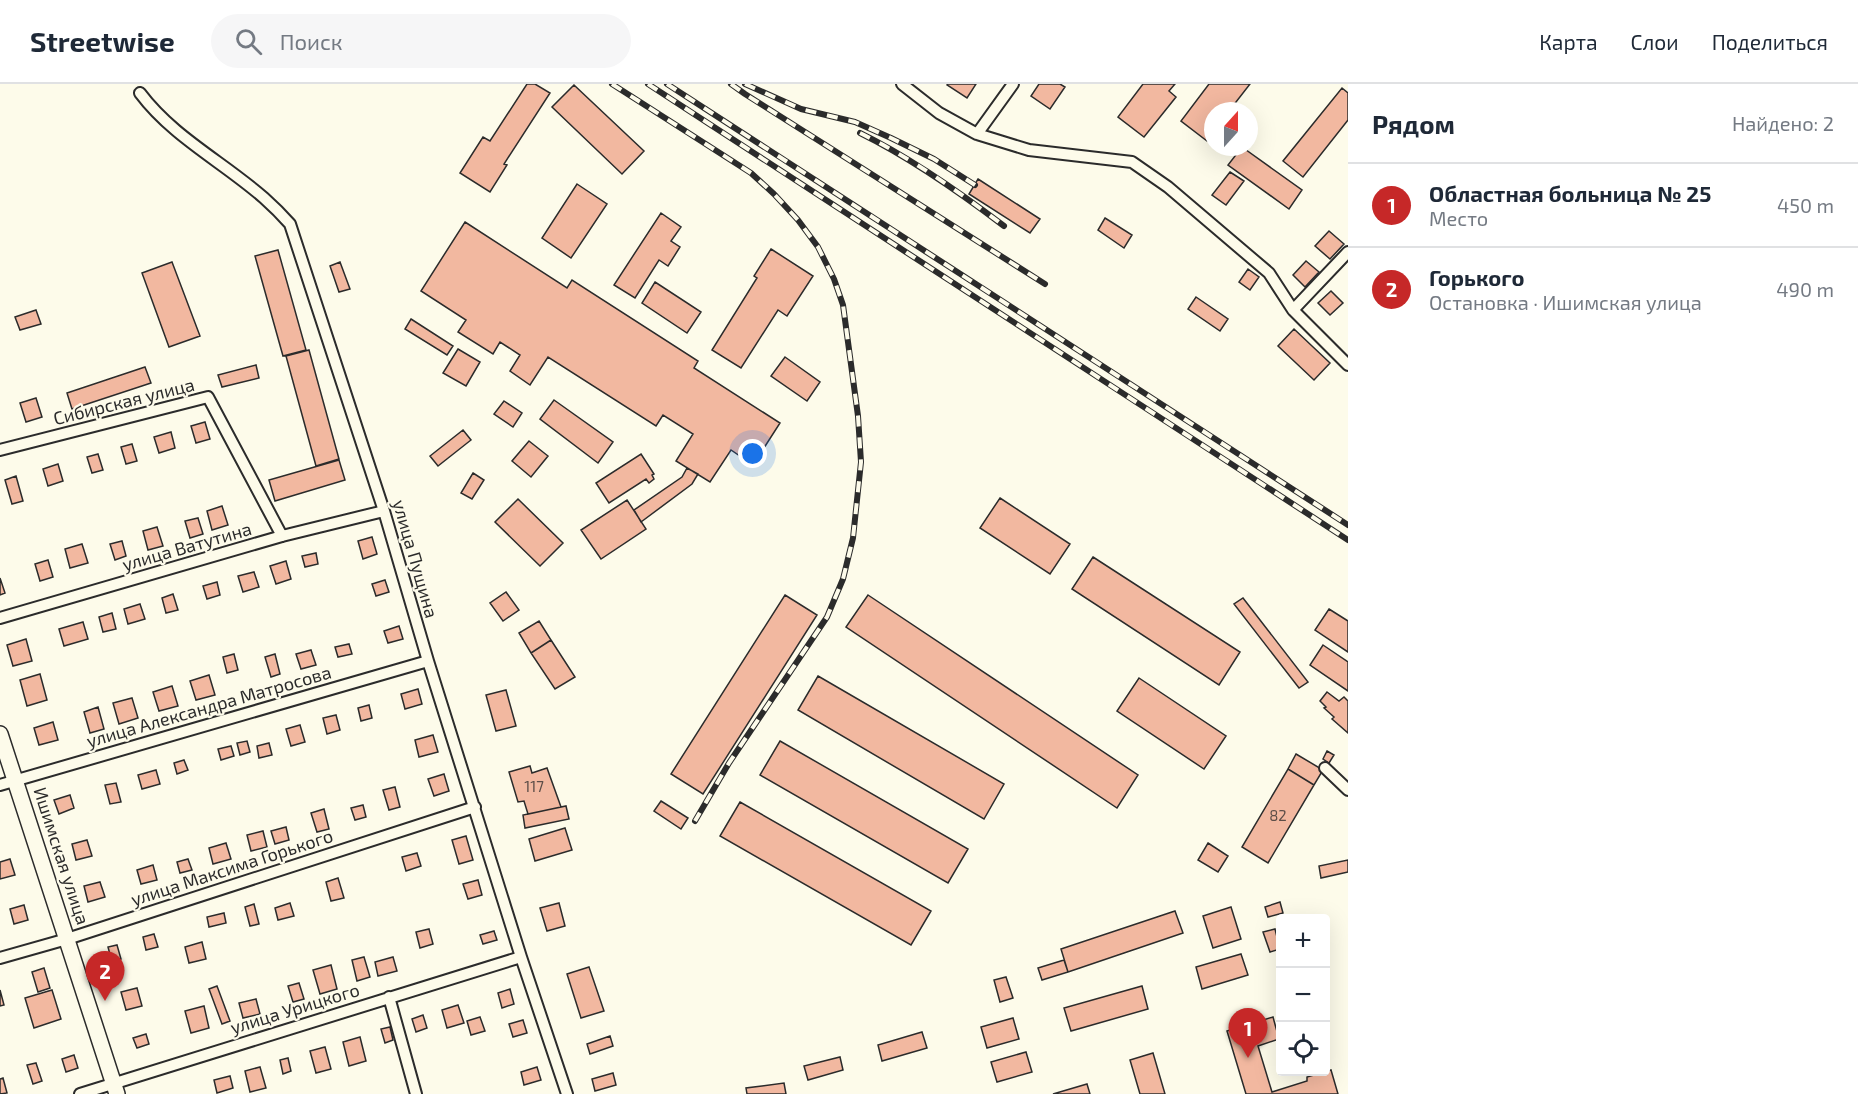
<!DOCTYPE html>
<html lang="ru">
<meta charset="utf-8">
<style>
body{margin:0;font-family:"Exo 2",sans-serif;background:#f6f6f7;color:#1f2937}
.controls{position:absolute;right:18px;bottom:18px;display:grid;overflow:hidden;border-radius:6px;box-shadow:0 6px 24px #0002}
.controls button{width:54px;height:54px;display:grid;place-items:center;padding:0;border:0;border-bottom:2px solid #e0e1e3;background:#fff;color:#1f2937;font:30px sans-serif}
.compass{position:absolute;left:1204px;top:18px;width:54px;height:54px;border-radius:50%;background:#fff;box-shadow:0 6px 24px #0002;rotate:21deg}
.you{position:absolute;left:753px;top:370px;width:21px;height:21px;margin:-15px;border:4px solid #fff;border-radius:50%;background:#1a73e8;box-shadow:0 0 0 9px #1a73e833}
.badge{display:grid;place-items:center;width:39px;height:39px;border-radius:50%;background:#c62828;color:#fff;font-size:20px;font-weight:700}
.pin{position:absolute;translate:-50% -50px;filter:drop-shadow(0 2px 3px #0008)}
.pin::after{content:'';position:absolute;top:32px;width:21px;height:18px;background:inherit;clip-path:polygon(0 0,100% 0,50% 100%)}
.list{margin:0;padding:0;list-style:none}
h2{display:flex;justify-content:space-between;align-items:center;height:78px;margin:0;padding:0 24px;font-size:26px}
h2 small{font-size:20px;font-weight:400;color:#747a83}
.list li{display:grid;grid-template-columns:39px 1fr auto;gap:18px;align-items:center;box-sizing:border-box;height:84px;padding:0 24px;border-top:2px solid #e0e1e3}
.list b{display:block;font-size:22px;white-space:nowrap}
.list p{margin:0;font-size:20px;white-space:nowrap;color:#747a83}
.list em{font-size:20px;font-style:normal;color:#747a83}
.icon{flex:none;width:33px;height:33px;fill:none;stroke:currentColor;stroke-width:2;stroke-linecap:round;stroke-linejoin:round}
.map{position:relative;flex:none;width:1348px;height:1010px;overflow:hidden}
header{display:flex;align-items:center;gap:36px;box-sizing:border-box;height:84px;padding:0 30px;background:#fff;border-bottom:2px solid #e0e1e3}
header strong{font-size:28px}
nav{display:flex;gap:33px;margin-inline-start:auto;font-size:21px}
.search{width:420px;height:54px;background:#f6f6f7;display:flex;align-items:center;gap:15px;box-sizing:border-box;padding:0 21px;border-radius:33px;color:#747a83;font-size:22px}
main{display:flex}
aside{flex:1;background:#fff}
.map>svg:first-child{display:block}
.building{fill:#f2b8a0;stroke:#2b2b2b;stroke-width:1.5}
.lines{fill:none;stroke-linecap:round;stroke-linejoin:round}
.street-casing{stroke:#2b2b2b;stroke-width:14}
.secondary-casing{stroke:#2b2b2b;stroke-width:18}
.street{stroke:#fdfbea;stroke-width:10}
.secondary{stroke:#fdfbea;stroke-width:15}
.rail-casing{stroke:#2b2b2b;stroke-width:6}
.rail{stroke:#fdfbea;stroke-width:4;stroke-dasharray:11;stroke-linecap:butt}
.labels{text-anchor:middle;stroke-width:4.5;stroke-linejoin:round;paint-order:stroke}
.number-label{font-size:15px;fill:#5d4e48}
.street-label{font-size:18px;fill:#2b2b2b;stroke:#fdfbea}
</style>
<header>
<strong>Streetwise</strong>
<div class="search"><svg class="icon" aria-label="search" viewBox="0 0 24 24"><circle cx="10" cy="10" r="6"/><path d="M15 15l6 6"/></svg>Поиск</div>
<nav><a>Карта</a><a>Слои</a><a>Поделиться</a></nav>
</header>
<main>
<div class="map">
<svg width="1348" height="1010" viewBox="0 0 1348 1010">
<rect width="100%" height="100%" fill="#fdfbea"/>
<path class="building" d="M527 0H535L550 9 504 80 507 81 490 108 460 89 483 53 490 57Z
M948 0H976L967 14 947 1Z
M1039 0H1060L1065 3 1050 25 1031 12Z
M1143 0H1175L1169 7 1176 13 1144 53 1118 33Z
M1209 0H1250L1229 27H1213V48L1207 57 1181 37Z
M574 1 644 67 622 90 552 23Z
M1342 4 1348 9V36L1303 93 1283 77Z
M1242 63 1302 106 1289 125 1228 81Z
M1230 88 1244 97 1226 121 1212 111Z
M978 95 1040 135 1030 149 969 110Z
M577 100 607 120 571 174 542 154Z
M661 129 681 143 671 157 680 163 668 182 659 176 635 214 614 201Z
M1105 134 1132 151 1124 164 1098 146Z
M465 138 567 204 572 196 698 277 694 284 780 339 753 381 731 366 710 398 676 377 693 350 663 331 656 342 548 273 530 301 510 287 520 271 500 258 493 270 458 248 466 236 421 207Z
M1329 147 1344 160 1330 175 1315 162Z
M771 165 813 192 787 232 778 226 741 284 712 266 757 194 754 192Z
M278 166 306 266 283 272 255 172Z
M1306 177 1319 188 1305 203 1293 191Z
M172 178 200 252 169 263 142 189Z
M340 178 350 205 339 208 330 182Z
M1248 185 1259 193 1250 206 1239 198Z
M655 198 701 228 687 249 642 219Z
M1331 207 1343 219 1330 231 1318 219Z
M1196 213 1228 235 1220 247 1188 225Z
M36 226 41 240 20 246 15 233Z
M411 235 453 262 447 271 405 245Z
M1294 245 1330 279 1314 296 1278 262Z
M458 265 480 278 466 302 443 289Z
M309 266 339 375 316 382 286 272Z
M785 273 820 298 807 317 771 292Z
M256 281 259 294 222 303 218 291Z
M145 283 151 299 72 325 67 309Z
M36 314 42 333 26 338 20 319Z
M554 316 613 358 598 379 540 335Z
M504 317 522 329 513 343 494 330Z
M205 338 210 355 196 359 191 342Z
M463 346 471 356 438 382 430 372Z
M171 348 175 364 159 369 154 353Z
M529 357 548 372 531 393 512 377Z
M132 360 137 377 126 380 121 363Z
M98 370 103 386 92 389 87 373Z
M641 370 654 390 652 391 654 395 649 399 646 395 609 419 596 399Z
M339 376 345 396 275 417 269 396Z
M58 380 63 397 48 402 43 385Z
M687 384 698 390 692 400 641 438 634 426 682 393Z
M473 389 484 396 472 415 461 409Z
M16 392 23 417 12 420 5 396Z
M1000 414 1070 460 1050 490 980 444Z
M518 415 563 459 540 482 495 438Z
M627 416 646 445 601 475 581 446Z
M222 422 228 441 212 446 207 427Z
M198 434 203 450 190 454 185 437Z
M157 443 163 462 148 466 143 447Z
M372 453 377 470 363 475 358 457Z
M122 457 126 472 115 476 110 460Z
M82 460 88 479 70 484 65 465Z
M316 469 318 480 305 483 302 472Z
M1093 473 1240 568 1219 601 1072 505Z
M48 476 53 493 40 497 35 480Z
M286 477 291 495 276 500 270 482Z
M254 488 259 503 243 508 238 492Z
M0 494 5 509 0 511Z
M385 496 389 508 376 512 372 500Z
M217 498 220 511 207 515 203 502Z
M506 508 519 526 503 537 490 519Z
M173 510 178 526 166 529 162 514Z
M785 511 817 531 703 710 671 690Z
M868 511 1138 691 1117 724 846 543Z
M1243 514 1308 598 1299 604 1234 520Z
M140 520 145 535 128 540 124 525Z
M1329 525 1348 537V568L1315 546Z
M112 529 116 545 103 548 99 533Z
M539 537 551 556 531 569 519 549Z
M83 538 88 555 64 562 59 545Z
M399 542 403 555 388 559 384 547Z
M26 555 32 577 13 582 7 561Z
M551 556 575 593 555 605 531 569Z
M349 560 352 570 338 573 335 563Z
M1323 561 1348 578V607L1310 581Z
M311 566 316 581 301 585 296 570Z
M234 570 238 586 227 589 223 573Z
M275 570 280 590 271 593 265 573Z
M40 590 47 616 27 622 20 596Z
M209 591 215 611 196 616 190 597Z
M818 592 1004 700 984 735 798 626Z
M1139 594 1226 652 1204 685 1117 627Z
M172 602 178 622 159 627 153 608Z
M418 605 422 620 405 625 401 610Z
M506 606 516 642 496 647 486 611Z
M1327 608 1339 617 1344 613 1348 617V649L1332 635 1334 633 1324 624 1326 623 1320 617Z
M132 614 138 634 119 640 113 619Z
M369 621 372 634 361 637 358 624Z
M98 623 104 645 90 649 84 628Z
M336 631 340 646 327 650 323 634Z
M53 638 58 656 39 661 34 644Z
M300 641 305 658 291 662 286 645Z
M433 651 438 668 419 673 415 656Z
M247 657 250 668 240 671 237 659Z
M780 657 968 765 948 799 760 691Z
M269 659 272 671 259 674 257 662Z
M231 662 234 672 221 676 218 665Z
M1327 667 1334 671 1329 679 1323 675Z
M1296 670 1323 686 1314 701 1288 685Z
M184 676 188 686 177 690 174 679Z
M530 682 532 689 547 684 561 723 528 730 524 717 518 718 509 688Z
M1288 685 1314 701 1268 779 1242 763Z
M156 686 160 700 142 705 138 691Z
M444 690 449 707 434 712 428 695Z
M116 699 121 718 110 720 105 701Z
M395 703 400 723 389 726 383 706Z
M70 711 74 724 59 730 54 716Z
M661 717 688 734 681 745 654 727Z
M740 718 931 827 911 861 720 752Z
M363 721 366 733 355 736 351 724Z
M566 722 569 735 525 744 523 731Z
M324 725 329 745 317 748 311 729Z
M286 743 289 756 275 760 271 747Z
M565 744 572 766 535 777 529 755Z
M263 747 267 763 251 767 247 751Z
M466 752 473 776 459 780 452 756Z
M87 756 92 772 76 776 72 760Z
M226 759 231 775 213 780 209 764Z
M1208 759 1228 772 1218 788 1198 776Z
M417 769 421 782 406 787 402 773Z
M10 775 15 791 0 795V778Z
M188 775 192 786 180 789 177 778Z
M1348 776V788L1321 794 1319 782Z
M153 781 157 796 141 800 137 786Z
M338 794 344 814 331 817 326 798Z
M478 796 482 811 468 815 463 800Z
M100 798 105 813 88 818 84 802Z
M1280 818 1283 829 1268 833 1265 823Z
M290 819 294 832 278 836 275 824Z
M559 819 565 842 547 847 540 824Z
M254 820 259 840 250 842 245 823Z
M24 821 28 836 14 840 10 825Z
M1231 823 1241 855 1213 864 1203 832Z
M1175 827 1183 849 1068 888 1061 865Z
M224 829 226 839 209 843 207 833Z
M429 845 433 860 420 864 416 848Z
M1275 845 1280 865 1270 868 1263 848Z
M494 847 497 856 483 860 480 851Z
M154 850 158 863 146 866 143 853Z
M202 858 206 875 189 879 185 863Z
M117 861 121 875 112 878 108 863Z
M1241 870 1248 891 1202 905 1196 883Z
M364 873 370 893 357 897 352 876Z
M393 873 397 887 378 892 375 878Z
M1064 876 1068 888 1042 896 1038 884Z
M331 881 337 905 320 910 313 886Z
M589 883 604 927 581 934 567 890Z
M44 884 50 904 38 908 32 888Z
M1006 893 1013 914 1000 918 994 896Z
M299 899 304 915 293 918 288 902Z
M217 902 230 937 222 940 209 905Z
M1142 902 1148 925 1071 947 1064 924Z
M137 904 142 922 126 926 121 908Z
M510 905 514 920 502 924 498 909Z
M0 906 4 921 0 922Z
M52 906 61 935 34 944 25 914Z
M256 915 260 930 243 934 239 919Z
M458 921 464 939 447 944 442 926Z
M204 922 209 944 191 949 185 927Z
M423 931 427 944 416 948 412 935Z
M480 933 485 947 471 951 467 937Z
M1273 933 1279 955 1258 962 1272 1008 1307 997V993L1331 986 1338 1010H1246L1227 947Z
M1013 934 1019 955 987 964 981 943Z
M523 936 527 949 513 953 509 940Z
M390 943 393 956 385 959 381 945Z
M922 948 927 964 882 977 878 961Z
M146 950 149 960 137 964 133 954Z
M610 952 613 962 590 970 587 960Z
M360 953 366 977 349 982 343 958Z
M325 963 331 985 316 989 310 967Z
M1026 968 1032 988 997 998 991 978Z
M1153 969 1165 1010H1140L1130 976Z
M74 971 78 984 66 988 62 975Z
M840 973 843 986 808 996 804 982Z
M288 974 291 987 283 990 280 976Z
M36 979 42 997 33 1000 27 981Z
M260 983 266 1004 250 1008 245 987Z
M537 983 541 996 524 1001 521 988Z
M613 989 616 1001 595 1007 592 995Z
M230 992 233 1004 217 1009 214 996Z
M3 994 7 1009 0 1010V995Z
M784 999 786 1010H747L746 1004Z
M1087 1000 1090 1010H1053Z"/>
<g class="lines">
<g class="street-casing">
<path id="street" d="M902 0 939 29 977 50 1029 66 1132 78 1168 103 1269 189 1293 226 1348 281
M140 9C173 53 223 78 264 114 273 122 282 131 290 140L384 427 428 577 521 873 567 1010
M977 50 1013 0
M1293 226 1348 168
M0 366 208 313 282 452
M0 534 282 452 384 427
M1325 684 1348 706
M0 701 428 577
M0 874 67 855 475 723
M389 913 416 1010
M80 1010 521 873"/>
</g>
<g class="secondary-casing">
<path id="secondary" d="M0 650 117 1010"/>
</g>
<use href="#street" class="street"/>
<use href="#secondary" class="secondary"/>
<g class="rail-casing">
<path id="rail" d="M612 0 751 89 774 110 798 136 818 163 834 195 843 221 858 332 861 378 853 454 843 495 827 533 729 679 695 737
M648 0 1348 456
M667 0 1348 441
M731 0 745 10 1045 200
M745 0 801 25 855 38 891 54 934 75 975 101
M860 49C911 74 958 107 1004 142"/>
</g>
<use href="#rail" class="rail"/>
</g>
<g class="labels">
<g class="number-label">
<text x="534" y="708">117</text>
<text x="1278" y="737">82</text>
</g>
<g class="street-label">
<text transform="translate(124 318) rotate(-14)" y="6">Сибирская улица</text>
<text transform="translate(187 463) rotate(-16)" y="6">улица Ватутина</text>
<text transform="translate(415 475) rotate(74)" y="6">улица Пущина</text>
<text transform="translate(209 623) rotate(-16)" y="6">улица Александра Матросова</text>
<text transform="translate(61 772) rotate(72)" y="6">Ишимская улица</text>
<text transform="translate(232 784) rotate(-18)" y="6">улица Максима Горького</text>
<text transform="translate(295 925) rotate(-17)" y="6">улица Урицкого</text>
</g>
</g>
</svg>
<div class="controls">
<button>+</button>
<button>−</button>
<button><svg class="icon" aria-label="locate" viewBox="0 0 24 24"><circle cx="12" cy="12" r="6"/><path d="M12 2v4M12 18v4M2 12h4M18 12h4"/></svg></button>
</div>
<svg class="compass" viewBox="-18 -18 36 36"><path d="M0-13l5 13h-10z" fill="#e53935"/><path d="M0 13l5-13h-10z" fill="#747a83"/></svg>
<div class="you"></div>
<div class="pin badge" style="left:1248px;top:974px">1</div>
<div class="pin badge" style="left:105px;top:917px">2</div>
</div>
<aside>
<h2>Рядом<small>Найдено: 2</small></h2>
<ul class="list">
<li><span class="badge">1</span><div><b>Областная больница № 25</b><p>Место</p></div><em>450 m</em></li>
<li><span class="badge">2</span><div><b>Горького</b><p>Остановка · Ишимская улица</p></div><em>490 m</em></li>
</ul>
</aside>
</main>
